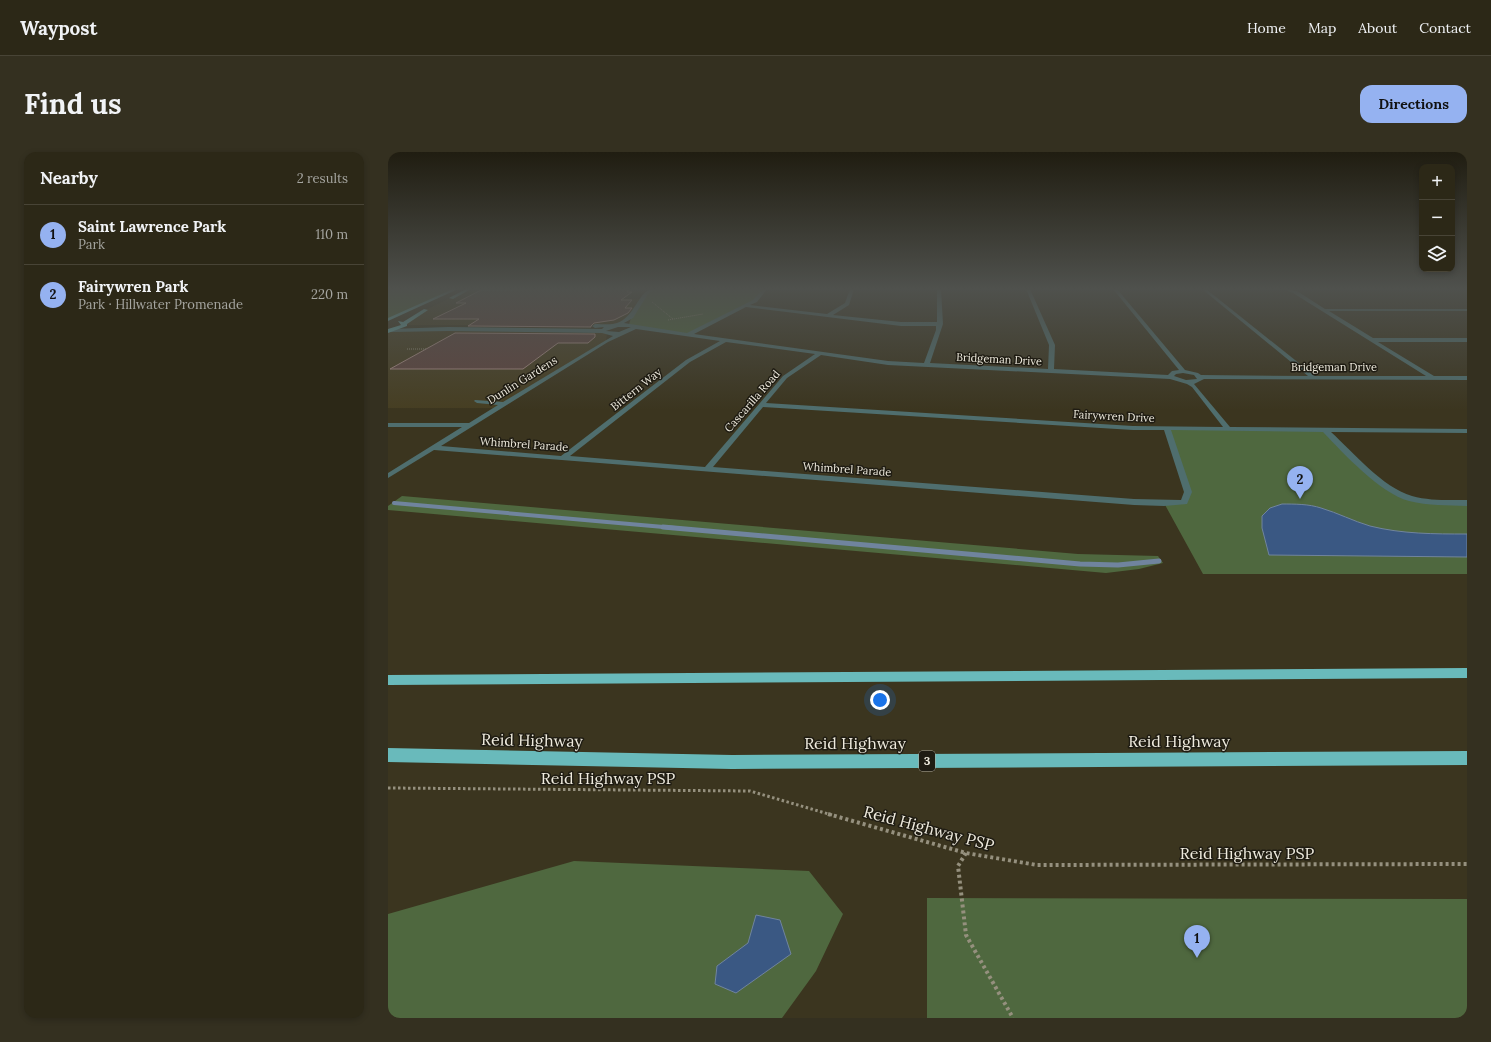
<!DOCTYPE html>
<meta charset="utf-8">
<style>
body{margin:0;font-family:Lora,serif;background:#343020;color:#f1f3f6}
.controls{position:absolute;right:12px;top:12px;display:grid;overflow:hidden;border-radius:8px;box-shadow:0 2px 6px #0003}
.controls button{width:36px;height:36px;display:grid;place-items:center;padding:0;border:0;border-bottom:1px solid #484436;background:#2c2817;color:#f1f3f6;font:20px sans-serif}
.you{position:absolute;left:492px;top:548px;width:14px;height:14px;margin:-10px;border:3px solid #fff;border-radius:50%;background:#1a73e8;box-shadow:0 0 0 6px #1a73e833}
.badge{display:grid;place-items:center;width:26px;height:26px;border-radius:50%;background:#95b2f1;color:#111;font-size:13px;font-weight:700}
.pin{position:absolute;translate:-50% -33px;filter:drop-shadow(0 1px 2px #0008)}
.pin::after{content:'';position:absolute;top:21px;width:14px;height:12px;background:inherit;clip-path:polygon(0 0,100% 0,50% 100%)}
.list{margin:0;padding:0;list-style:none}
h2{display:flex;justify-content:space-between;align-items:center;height:52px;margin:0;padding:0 16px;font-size:17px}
h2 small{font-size:13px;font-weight:400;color:#a6a6a1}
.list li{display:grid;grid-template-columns:26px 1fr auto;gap:12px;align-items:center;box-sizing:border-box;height:60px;padding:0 16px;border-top:1px solid #484436}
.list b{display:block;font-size:15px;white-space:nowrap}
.list p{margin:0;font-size:13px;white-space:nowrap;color:#a6a6a1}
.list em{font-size:13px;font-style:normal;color:#a6a6a1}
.icon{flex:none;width:22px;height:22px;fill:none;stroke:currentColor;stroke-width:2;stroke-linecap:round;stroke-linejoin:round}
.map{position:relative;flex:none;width:1079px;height:866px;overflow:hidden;border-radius:12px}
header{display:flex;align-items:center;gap:24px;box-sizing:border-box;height:56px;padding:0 20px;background:#2c2817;border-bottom:1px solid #484436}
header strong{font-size:19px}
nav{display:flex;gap:22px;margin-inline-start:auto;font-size:14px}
.intro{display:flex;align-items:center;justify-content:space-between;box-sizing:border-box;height:96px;padding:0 24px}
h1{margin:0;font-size:28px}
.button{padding:10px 18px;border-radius:12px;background:#95b2f1;color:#111;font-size:14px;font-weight:700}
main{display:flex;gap:24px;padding:0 24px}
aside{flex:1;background:#2c2817;border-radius:12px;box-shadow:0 2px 6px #0003}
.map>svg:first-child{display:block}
.built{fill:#463e22}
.green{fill:#4f683f}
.water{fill:#3a5883;stroke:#70849e}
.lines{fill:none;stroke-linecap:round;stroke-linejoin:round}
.stream-far1{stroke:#70849e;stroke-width:4}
.stream{stroke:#70849e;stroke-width:5}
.building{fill:#5d443f;stroke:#a48882}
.path-far2{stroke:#95907e;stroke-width:1;stroke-dasharray:1 1;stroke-linecap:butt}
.path-far1{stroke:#95907e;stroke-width:3;stroke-dasharray:2.5 2.5;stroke-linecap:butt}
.path{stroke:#95907e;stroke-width:4;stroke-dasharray:3 3;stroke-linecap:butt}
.minor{fill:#4f6e6e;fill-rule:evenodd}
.major{fill:#62a4a5;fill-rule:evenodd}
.highway{fill:#69babb;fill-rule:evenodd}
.labels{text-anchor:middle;stroke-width:3;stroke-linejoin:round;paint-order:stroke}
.far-street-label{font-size:11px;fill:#efebde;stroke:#1f1c13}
.shield{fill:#1f1c13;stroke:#b1ada1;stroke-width:1}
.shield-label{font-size:12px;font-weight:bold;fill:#efebde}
.near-street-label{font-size:16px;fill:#efebde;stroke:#1f1c13}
</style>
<header>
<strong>Waypost</strong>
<nav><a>Home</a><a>Map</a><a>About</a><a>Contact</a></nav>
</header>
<div class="intro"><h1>Find us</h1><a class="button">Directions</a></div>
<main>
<aside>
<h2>Nearby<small>2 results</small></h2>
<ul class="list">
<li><span class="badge">1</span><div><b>Saint Lawrence Park</b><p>Park</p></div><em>110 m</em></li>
<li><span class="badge">2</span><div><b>Fairywren Park</b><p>Park · Hillwater Promenade</p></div><em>220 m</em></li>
</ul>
</aside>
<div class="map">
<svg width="1079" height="866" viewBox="0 0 1079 866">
<rect width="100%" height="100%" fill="#3b351f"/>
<path class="built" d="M81 137H160L144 147H256L247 160 230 173H17L31 161Z
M60 177 219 181 218 189 110 256H0V179Z"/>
<path class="green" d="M0 137H68L0 168Z
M265 137H377L367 149 299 183 241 173C244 160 254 143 265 137Z
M779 277 938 279C956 295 995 337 1015 344 1035 352 1058 350 1079 351V422H815L776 351 796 350 800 340Z
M14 344 690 402 770 404 775 411 751 417 718 421 0 358V354Z
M186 709 421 719 455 762 428 819 394 866H0V762Z
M539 746 1079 747V866H539Z"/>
<path class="water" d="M894 352C907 352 921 352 933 356 950 361 965 369 982 374 1014 382 1046 382 1079 382V405L881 403 874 376V364L882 356Z
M368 763 392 768 403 802 348 841 327 832 329 814 360 791Z"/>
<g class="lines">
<path class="stream-far1" d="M6 351 287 376"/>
<path class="stream" d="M275 375 692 412 730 413 771 409"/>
</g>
<path class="building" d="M227 137 241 138 239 140H244L233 148H244L237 156H244L240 161 226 168 206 171 203 174V175L80 174 91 167H45L78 151H68L93 138Z
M67 181 207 182V185L200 191H170L135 217H2Z"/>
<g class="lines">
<path class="path-far2" d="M264 150 285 167
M280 168 315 162
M19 197H38"/>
<path class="path-far1" d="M0 636 362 639 444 663"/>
<path class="path" d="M440 662 578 701 649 713 1079 712
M578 701 570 714 578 783 625 866"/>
<path class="minor" d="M262 137H267L260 142 245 166 236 171 299 181 365 148 375 137H379L369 150 362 153 439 162 457 151 462 137H466L461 153 445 163 513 170H549V137H553L555 172 542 211 660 217 661 193 638 137H642L667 193 666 217 780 223 784 219 791 218 725 137H729L797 218 810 221 813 223 920 224 814 137H818L927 224H1038L905 141 896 137 909 139 937 157H1079V159H941L985 186H1079V190H990L1046 224H1079V228L816 227 806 232 842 275 1079 277V281L943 280C966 301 994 335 1024 344 1042 349 1061 348 1079 348V354C1060 353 1040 354 1021 349 992 341 956 302 935 280L783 278 804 340 799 352 776 354 746 353 46 298 0 326V321L74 275H0V271H81L110 253 89 251 86 249 87 248 115 250 225 184 214 181 60 179 3 180 1 177 60 175 214 177 216 175 207 176 204 174 207 172C214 172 224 173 229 171 246 165 248 145 262 137ZM358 155 513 174H548V178L536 211 500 209 306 182ZM230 175H243L231 180 218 179ZM248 177 332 189 298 208 173 304 53 294 220 190ZM338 190 427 202 395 224 317 315 182 304 302 210ZM433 203 500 213 782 227 799 232 804 235 835 275 745 274 378 251 399 226ZM795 221 806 223 809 227 798 228 786 224 788 222ZM375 255 745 278H776L796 340 793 348 746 347 325 315Z"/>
<path class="major" d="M65 137H70L0 169V166Z
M78 137H83L65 147 61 146Z
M36 157 40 158 19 172V174L0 181V177L13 173 10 169 15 170Z"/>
<path class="highway" d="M1079 516V526L0 533V523Z
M0 596 344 603 1079 599V613L344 617 0 610Z"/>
</g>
<linearGradient id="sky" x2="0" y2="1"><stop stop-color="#201d11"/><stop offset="0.53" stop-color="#4f514d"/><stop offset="1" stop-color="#4f514d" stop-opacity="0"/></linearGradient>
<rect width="1079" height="258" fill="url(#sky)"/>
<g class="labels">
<g class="far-street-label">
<text transform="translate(611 207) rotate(3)" y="4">Bridgeman Drive</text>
<text x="946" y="219">Bridgeman Drive</text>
<text transform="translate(134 228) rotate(-32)" y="4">Dunlin Gardens</text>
<text transform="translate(248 237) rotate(-38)" y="4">Bittern Way</text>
<text transform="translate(364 249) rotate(-49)" y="4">Cascarilla Road</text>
<text transform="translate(726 264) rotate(3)" y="4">Fairywren Drive</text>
<text transform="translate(136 292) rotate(4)" y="4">Whimbrel Parade</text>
<text transform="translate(459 317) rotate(4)" y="4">Whimbrel Parade</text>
</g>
<rect class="shield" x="531" y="599" width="16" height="20" rx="3"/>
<g class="shield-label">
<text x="539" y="613">3</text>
</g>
<g class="near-street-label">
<text transform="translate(144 588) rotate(1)" y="6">Reid Highway</text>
<text x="791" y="595">Reid Highway</text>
<text x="467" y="597">Reid Highway</text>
<text x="220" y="632">Reid Highway PSP</text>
<text transform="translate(541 676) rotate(15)" y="6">Reid Highway PSP</text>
<text x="859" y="707">Reid Highway PSP</text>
</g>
</g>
</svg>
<div class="controls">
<button>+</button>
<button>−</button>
<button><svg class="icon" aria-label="layers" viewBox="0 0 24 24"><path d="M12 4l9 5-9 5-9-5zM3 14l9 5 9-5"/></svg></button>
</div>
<div class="you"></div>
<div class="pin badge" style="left:809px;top:806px">1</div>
<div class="pin badge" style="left:912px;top:347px">2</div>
</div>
</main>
